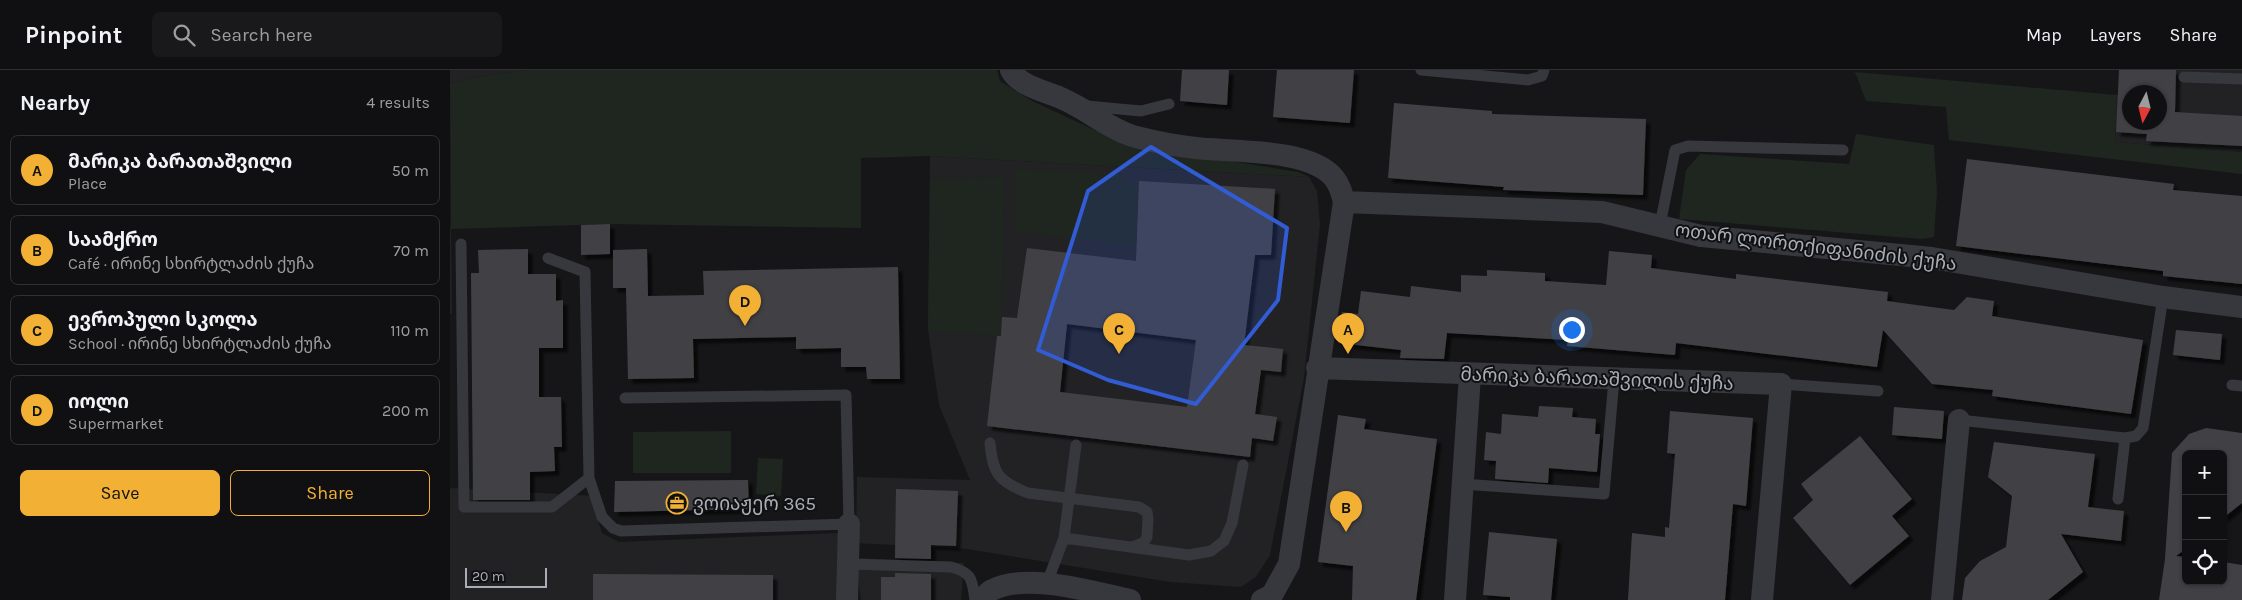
<!DOCTYPE html>
<meta charset="utf-8">
<style>
body{margin:0;font-family:Karla,"Noto Sans Georgian",sans-serif;background:#19191b;color:#f1f3f6}
.controls{position:absolute;right:15px;bottom:15px;display:grid;overflow:hidden;border-radius:8px;box-shadow:0 1px 4px #0004}
.controls button{width:45px;height:45px;display:grid;place-items:center;padding:0;border:0;border-bottom:1px solid #303032;background:#101012;color:#f1f3f6;font:25px sans-serif}
.compass{position:absolute;left:1672px;top:15px;width:45px;height:45px;border-radius:50%;background:#101012;box-shadow:0 1px 4px #0004;rotate:187deg}
.scale{position:absolute;left:15px;bottom:12px;width:82px;box-sizing:border-box;padding-left:5px;border:2px solid #a8adb8;border-top:0;font-size:14px;line-height:18px;white-space:nowrap;color:#a8adb8;-webkit-text-stroke:4px #111113;paint-order:stroke}
.you{position:absolute;left:1121px;top:259px;width:18px;height:18px;margin:-12px;border:4px solid #fff;border-radius:50%;background:#1a73e8;box-shadow:0 0 0 8px #1a73e833}
.badge{display:grid;place-items:center;width:32px;height:32px;border-radius:50%;background:#f2b134;color:#111;font-size:16px;font-weight:700}
.pin{position:absolute;translate:-50% -41px;filter:drop-shadow(0 1px 2px #0008)}
.pin::after{content:'';position:absolute;top:26px;width:18px;height:15px;background:inherit;clip-path:polygon(0 0,100% 0,50% 100%)}
.list{margin:0;padding:0;list-style:none}
h2{display:flex;justify-content:space-between;align-items:center;height:65px;margin:0;padding:0 20px;font-size:21px}
h2 small{font-size:16px;font-weight:400;color:#9c9d9f}
.list li{display:grid;grid-template-columns:32px 1fr auto;gap:15px;align-items:center;box-sizing:border-box;height:70px;margin:0 10px 10px;padding:0 10px;border:1px solid #303032;border-radius:8px}
.list b{display:block;font-size:19px;white-space:nowrap}
.list p{margin:0;font-size:16px;white-space:nowrap;color:#9c9d9f}
.list em{font-size:16px;font-style:normal;color:#9c9d9f}
.actions{display:flex;gap:10px;padding:15px 20px}
.actions a{flex:1;padding:11px 0;border:1px solid #f2b134;border-radius:8px;text-align:center;font-size:18px;color:#f2b134}
.actions .main{background:#f2b134;color:#111}
.icon{flex:none;width:28px;height:28px;fill:none;stroke:currentColor;stroke-width:2;stroke-linecap:round;stroke-linejoin:round}
.map{position:relative;flex:none;width:1792px;height:530px;overflow:hidden}
header{display:flex;align-items:center;gap:30px;box-sizing:border-box;height:70px;padding:0 25px;background:#101012;border-bottom:1px solid #303032}
header strong{font-size:24px}
nav{display:flex;gap:28px;margin-inline-start:auto;font-size:18px}
.search{width:350px;height:45px;background:#19191b;display:flex;align-items:center;gap:12px;box-sizing:border-box;padding:0 18px;border-radius:8px;color:#9c9d9f;font-size:19px}
main{display:flex}
aside{flex:1;background:#101012}
.map>svg:first-child{display:block}
.built{fill:#222225}
.green{fill:#1e261f}
.building{fill:#404145;fill-rule:evenodd;filter:url(#shadow)}
.lines{fill:none;stroke-linecap:round;stroke-linejoin:round}
.lane{stroke:#37383d;stroke-width:11}
.street{stroke:#37383d;stroke-width:22}
.marked{fill:#325cd3;fill-opacity:0.2;stroke:#325cd3;stroke-width:4;stroke-linejoin:round}
.labels{text-anchor:middle;stroke-width:4;stroke-linejoin:round;paint-order:stroke}
.street-label{font-size:19px;fill:#a8adb8;stroke:#111113}
.poi-label{font-size:19px;fill:#a8adb8;stroke:#111113;text-anchor:start}
</style>
<header>
<strong>Pinpoint</strong>
<div class="search"><svg class="icon" aria-label="search" viewBox="0 0 24 24"><circle cx="10" cy="10" r="6"/><path d="M15 15l6 6"/></svg>Search here</div>
<nav><a>Map</a><a>Layers</a><a>Share</a></nav>
</header>
<main>
<aside>
<h2>Nearby<small>4 results</small></h2>
<ul class="list">
<li><span class="badge">A</span><div><b>მარიკა ბარათაშვილი</b><p>Place</p></div><em>50 m</em></li>
<li><span class="badge">B</span><div><b>საამქრო</b><p>Café · ირინე სხირტლაძის ქუჩა</p></div><em>70 m</em></li>
<li><span class="badge">C</span><div><b>ევროპული სკოლა</b><p>School · ირინე სხირტლაძის ქუჩა</p></div><em>110 m</em></li>
<li><span class="badge">D</span><div><b>იოლი</b><p>Supermarket</p></div><em>200 m</em></li>
</ul>
<div class="actions"><a class="main">Save</a><a>Share</a></div>
</aside>
<div class="map">
<svg width="1792" height="530" viewBox="0 0 1792 530">
<defs>
<filter id="shadow"><feDropShadow dx="4.5" dy="4.5" stdDeviation="1" flood-color="#0009"/></filter>
</defs>
<rect width="100%" height="100%" fill="#161618"/>
<path class="built" d="M0 0H74L22 8 0 14Z
M1700 0H1792V82L1665 72 1667 25 1679 26 1680 52H1710V22H1699Z
M480 86 859 107 867 121 870 154 854 308 820 485 806 507 791 517 720 512 517 479 406 473 407 407 520 410 489 335 478 260Z
M0 156 1 159 2 244H0Z
M0 418 145 426V442L152 463 169 472 388 463V530H0Z
M405 488 514 493 511 530H411Z"/>
<path class="green" d="M74 0H547L550 11 582 31 675 74 848 102 859 107 480 86 411 88V158L160 154 1 159 0 14 22 8Z
M1405 2 1667 25 1665 72 1792 82V104L1499 70 1496 37 1416 31Z
M1406 64 1484 75 1487 122 1484 167 1472 169 1229 149 1236 100 1250 84 1399 94Z
M564 99 676 105V112L689 113 686 176 565 161Z
M554 107 551 266 478 260 480 109Z
M281 361V403H183V362Z
M308 388 333 389 331 426 306 424Z"/>
<path class="building" d="M732 0H779L777 35 730 31Z
M827 0H904L900 53 823 47Z
M1669 0H1726L1725 42 1792 46V76L1696 71 1697 64 1666 62ZM1680 22H1710V52H1680Z
M944 33 1042 41V44L1196 49 1193 125 1053 120 1054 117 938 108Z
M1517 89 1724 114 1723 120 1792 126V214L1713 206V201L1506 176Z
M689 111 825 119 821 185H805L794 275 833 279 831 302 811 300 805 344 827 347 823 371 802 368 800 387 537 356 547 266H551L552 247 567 248 577 178 686 191ZM617 254 746 270 737 337 610 322Z
M160 154V184L131 185V155Z
M78 179V204H106V231L113 230V278H89V327H111L112 377H104L105 401 80 402V430H23L21 203H29L28 180Z
M197 179 198 226 254 225 253 201 448 197 450 309H417L416 297H391V278L346 279V267L243 269 244 308 178 309 176 218H163V180Z
M1159 181 1202 185 1201 198 1286 209V204L1438 222 1437 231 1504 240 1517 227 1544 231 1542 246 1693 270 1681 344 1542 326 1543 320 1482 314 1433 260 1427 297 1226 273 1225 285 1117 276 1118 270 997 263 994 289 950 288 951 280 888 273 892 242 908 244 911 221 960 227 961 216 1011 222V205L1037 206V200L1095 203V211L1156 215Z
M1726 260 1772 264 1770 290 1723 285Z
M1089 336 1123 338 1122 347 1146 349 1145 364H1150L1147 402 1099 398 1098 413 1045 409 1046 391 1034 390 1036 362 1051 364 1052 344 1088 347Z
M1444 337 1494 341 1492 369 1442 365Z
M1220 341 1303 348 1296 436 1283 434 1275 530H1178L1182 463 1215 467V457L1219 458 1225 384 1217 383Z
M888 345 916 349 914 359 987 369 966 530H902L903 496 868 492Z
M1756 358 1792 363V433L1773 448V384H1736V479L1726 486 1736 487V511H1773V492L1792 495V530H1709L1715 489 1722 383 1739 364Z
M1410 366 1462 429 1442 446 1459 466 1400 515 1343 448 1363 430 1351 414Z
M1544 372 1645 384 1638 437 1674 441 1671 471 1611 464 1633 502 1598 530H1512L1515 508 1530 491 1556 477 1562 426 1538 407Z
M298 410 299 439 164 442 165 411Z
M446 419 508 421 506 476 481 475V489L445 488Z
M1039 462 1107 469 1101 530H1060V527L1033 525Z
M445 503 481 504V530H431V507H445Z
M143 504 323 505V530H143Z"/>
<g class="lines">
<path class="lane" d="M971 0 1078 10 1092 6 1094 0
M1734 7 1792 9
M637 36 691 41 719 34
M1207 155 1212 145 1225 80 1238 76 1393 80
M11 174 14 437H102L139 408
M98 188 135 202 139 408 152 447 163 458 171 461 399 454 396 325 175 328
M1331 314 1428 321
M1782 315 1792 316
M1509 350 1675 368 1686 366 1693 358 1713 227
M540 373C543 404 548 411 578 423L689 437 697 442 698 448 697 467 694 472 683 477
M1012 414 1154 424 1164 309
M1668 429 1675 368
M614 468 739 485 761 481 774 471 782 453 793 395
M398 494 501 497C523 503 522 510 525 530
M597 513 614 468 626 375"/>
<path class="street" d="M561 0C570 17 596 21 613 29 638 40 659 59 686 67 706 72 726 76 746 78 781 82 860 78 884 108 890 115 892 124 894 132L839 494 822 525 812 530
M894 132 1152 142 1251 166 1482 188 1713 227 1792 237
M867 298 1331 314 1312 530
M397 530 399 454
M531 530C534 527 538 522 542 520 577 502 643 522 680 530
M1005 530 1020 305
M1492 530 1509 350"/>
</g>
<path class="marked" d="M701 77 837 158 828 230 746 334 658 310 588 280 638 121Z"/>
<defs>
<g id="office-ring" transform="scale(1.125)"><circle r="9.5" fill="#111113" stroke="#f2b134" stroke-width="1.5"/><path d="M-6-3h4V-5.5h4V-3h4V5H-6ZM-1-4.5V-3h2v-1.5ZM-6 0V1H6V0Z" fill="#f2b134"/></g>
</defs>
<g fill-rule="evenodd">
<use href="#office-ring" x="227" y="433"/>
</g>
<g class="labels">
<g class="street-label">
<text transform="translate(1366 176) rotate(7)" y="7">ოთარ ლორთქიფანიძის ქუჩა</text>
<text transform="translate(1147 308) rotate(2)" y="7">მარიკა ბარათაშვილის ქუჩა</text>
</g>
<g class="poi-label">
<text x="243" y="440">ვოიაჟერ 365</text>
</g>
</g>
</svg>
<div class="controls">
<button>+</button>
<button>−</button>
<button><svg class="icon" aria-label="locate" viewBox="0 0 24 24"><circle cx="12" cy="12" r="6"/><path d="M12 2v4M12 18v4M2 12h4M18 12h4"/></svg></button>
</div>
<svg class="compass" viewBox="-18 -18 36 36"><path d="M0-13l5 13h-10z" fill="#e53935"/><path d="M0 13l5-13h-10z" fill="#9c9d9f"/></svg>
<div class="scale">20 m</div>
<div class="you"></div>
<div class="pin badge" style="left:898px;top:284px">A</div>
<div class="pin badge" style="left:896px;top:462px">B</div>
<div class="pin badge" style="left:669px;top:284px">C</div>
<div class="pin badge" style="left:295px;top:256px">D</div>
</div>
</main>
